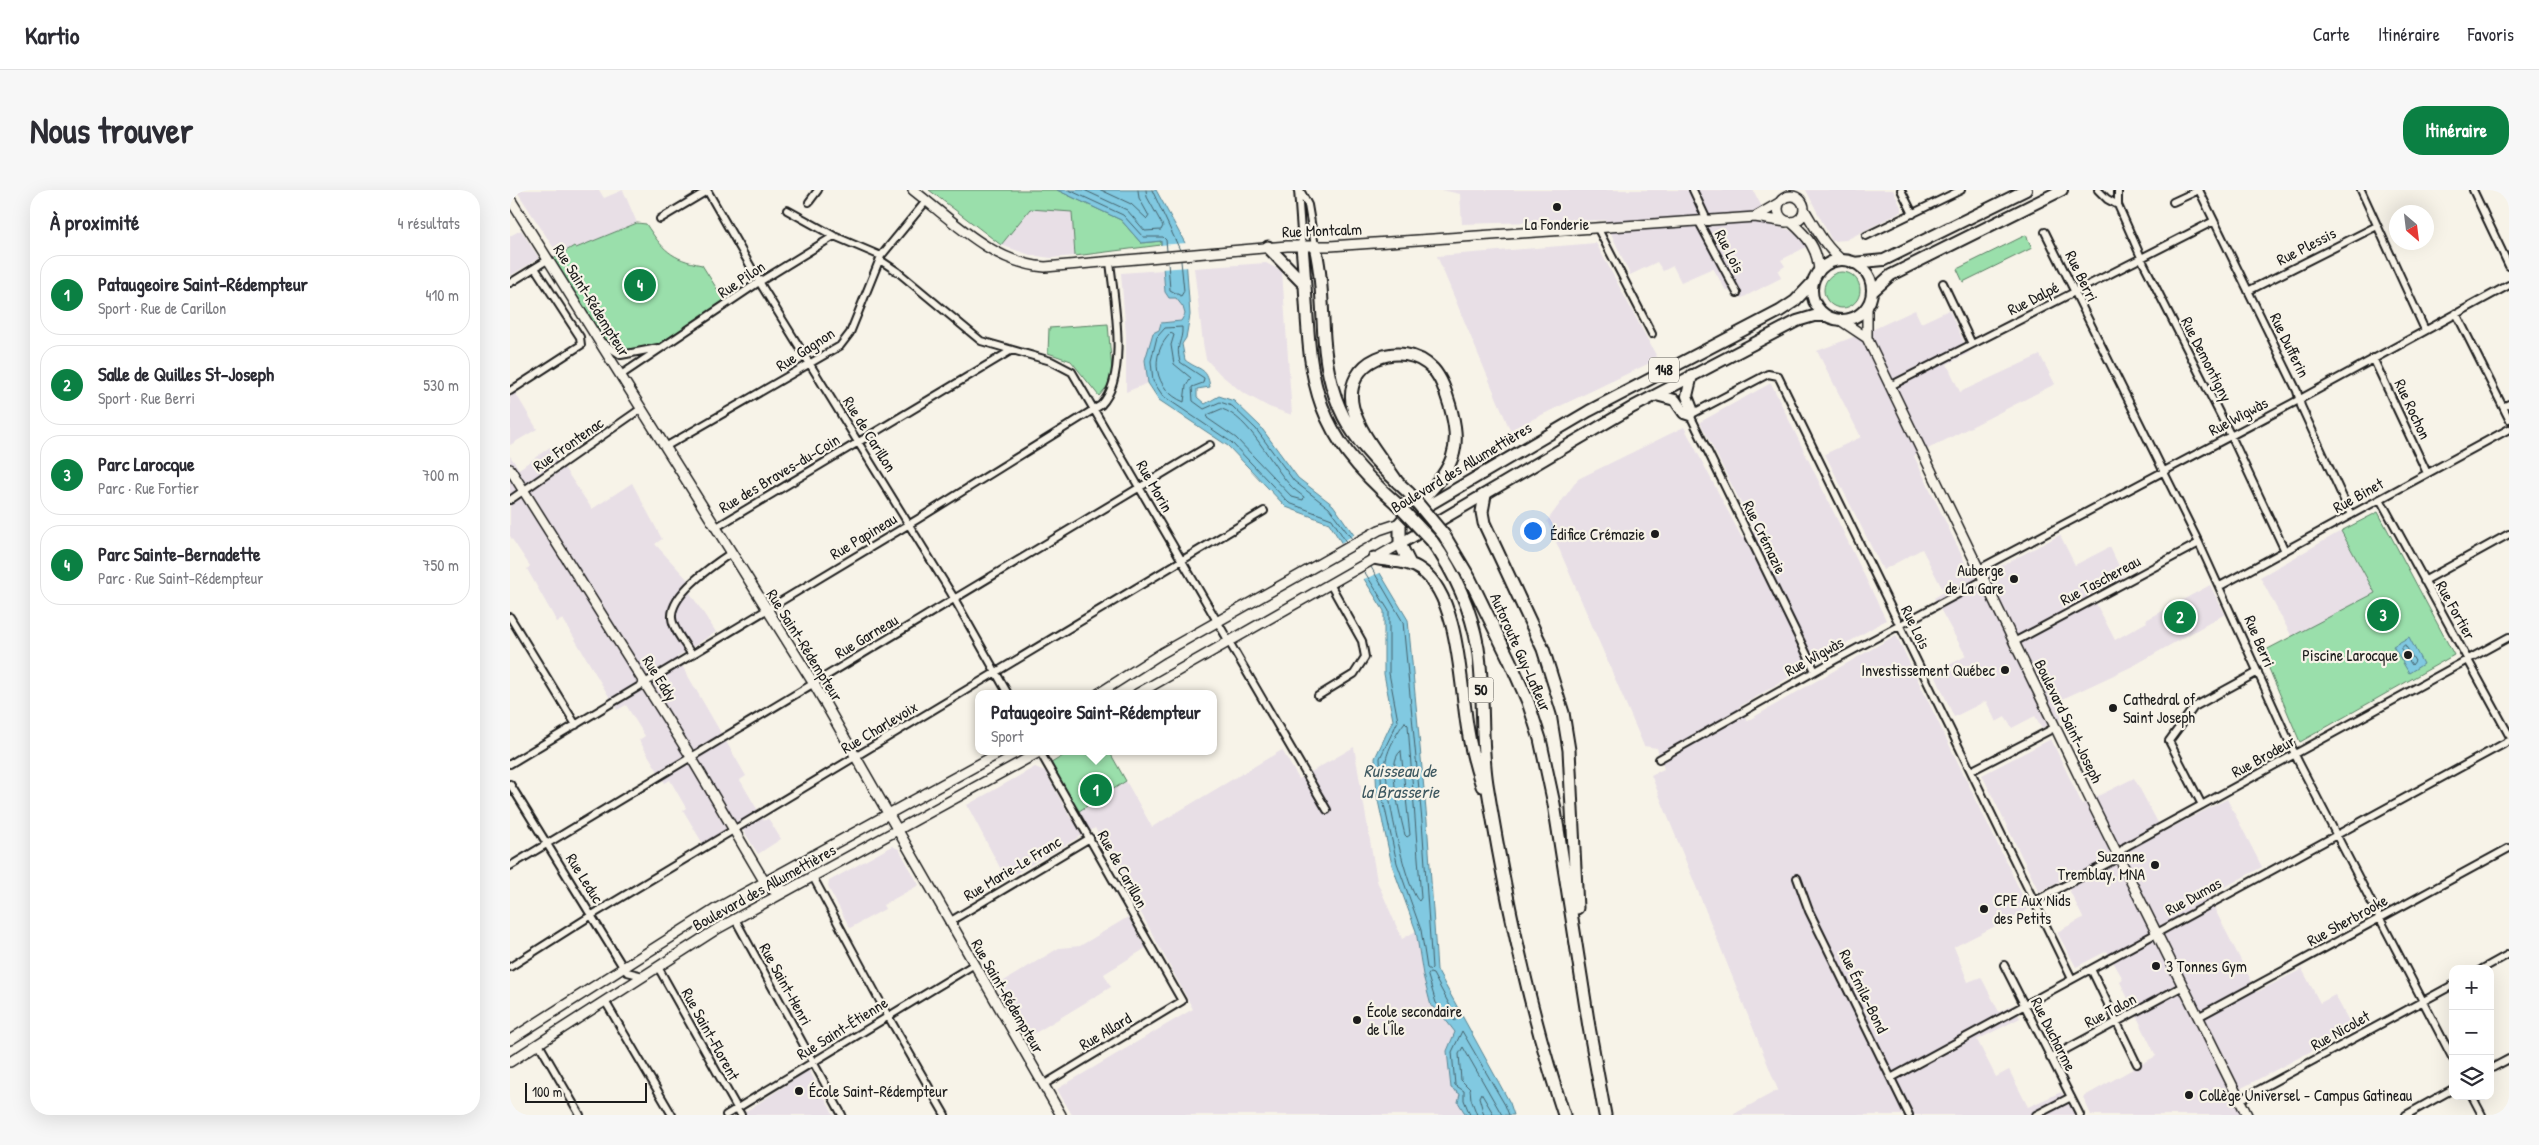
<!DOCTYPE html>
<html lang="fr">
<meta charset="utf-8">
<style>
body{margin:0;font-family:"Patrick Hand",sans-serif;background:#f7f7f7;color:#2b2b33}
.controls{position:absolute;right:15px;bottom:15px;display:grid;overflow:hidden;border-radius:10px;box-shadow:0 5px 20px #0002}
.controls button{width:45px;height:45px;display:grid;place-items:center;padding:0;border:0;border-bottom:1px solid #e1e1e2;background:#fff;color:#2b2b33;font:25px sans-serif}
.compass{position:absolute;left:1879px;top:15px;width:45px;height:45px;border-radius:50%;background:#fff;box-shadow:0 5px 20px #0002;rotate:152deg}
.scale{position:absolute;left:15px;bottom:12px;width:122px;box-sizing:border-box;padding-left:5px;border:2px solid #1c1c1c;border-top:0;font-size:14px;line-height:18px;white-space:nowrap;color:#1c1c1c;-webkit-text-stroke:4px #f7f3e8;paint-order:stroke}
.you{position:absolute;left:1022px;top:340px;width:18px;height:18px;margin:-12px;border:4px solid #fff;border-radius:50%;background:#1a73e8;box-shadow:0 0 0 8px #1a73e833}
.badge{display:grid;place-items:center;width:32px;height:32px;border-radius:50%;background:#0b8043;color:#fff;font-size:16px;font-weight:700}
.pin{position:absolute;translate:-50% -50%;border:2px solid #fff;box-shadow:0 1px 5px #0006}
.popup{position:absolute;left:465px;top:500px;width:242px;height:65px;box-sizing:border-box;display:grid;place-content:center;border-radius:10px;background:#fff;filter:drop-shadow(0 1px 4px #0005);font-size:16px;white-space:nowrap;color:#7c7c81}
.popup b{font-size:19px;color:#2b2b33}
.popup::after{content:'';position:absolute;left:50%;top:100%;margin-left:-10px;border:10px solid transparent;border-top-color:#fff}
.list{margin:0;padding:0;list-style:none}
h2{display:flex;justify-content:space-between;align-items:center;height:65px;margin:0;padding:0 20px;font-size:21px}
h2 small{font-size:16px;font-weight:400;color:#7c7c81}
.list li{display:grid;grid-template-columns:32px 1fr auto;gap:15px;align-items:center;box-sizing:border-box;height:80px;margin:0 10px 10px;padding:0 10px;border:1px solid #e1e1e2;border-radius:20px}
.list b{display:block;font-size:19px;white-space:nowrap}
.list p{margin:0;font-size:16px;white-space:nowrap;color:#7c7c81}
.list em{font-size:16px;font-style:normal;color:#7c7c81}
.icon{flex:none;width:28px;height:28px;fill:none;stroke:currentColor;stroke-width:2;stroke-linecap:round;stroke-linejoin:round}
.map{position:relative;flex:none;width:1999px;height:925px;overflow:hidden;border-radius:20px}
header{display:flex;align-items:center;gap:30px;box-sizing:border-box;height:70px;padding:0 25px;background:#fff;border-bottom:1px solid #e1e1e2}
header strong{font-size:24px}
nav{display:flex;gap:28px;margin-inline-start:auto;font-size:18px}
.intro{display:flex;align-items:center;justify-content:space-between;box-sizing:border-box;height:120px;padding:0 30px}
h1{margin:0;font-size:35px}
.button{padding:12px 22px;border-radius:20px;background:#0b8043;color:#fff;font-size:18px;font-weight:700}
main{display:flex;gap:30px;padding:0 30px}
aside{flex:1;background:#fff;border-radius:20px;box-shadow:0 5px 20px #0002}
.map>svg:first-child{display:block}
.built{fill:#e8dfe6}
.green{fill:#9adfab;stroke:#5b7e64}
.water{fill:#81c9e1;stroke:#598492}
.pier{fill:#f7f3e8}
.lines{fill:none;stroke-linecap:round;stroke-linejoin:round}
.shore{stroke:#44616b;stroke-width:1}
.minor-casing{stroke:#1c1c1c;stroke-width:10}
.secondary-casing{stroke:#1c1c1c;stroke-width:12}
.primary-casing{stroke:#1c1c1c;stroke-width:14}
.motorway-casing{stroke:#1c1c1c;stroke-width:15}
.minor{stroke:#f7f3e8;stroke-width:6}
.secondary{stroke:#f7f3e8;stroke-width:9}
.primary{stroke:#f7f3e8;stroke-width:10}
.motorway{stroke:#f7f3e8;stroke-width:11}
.motorway-bridge-casing{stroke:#1c1c1c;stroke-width:15;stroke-linecap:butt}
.motorway-bridge{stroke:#f7f3e8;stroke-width:11}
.poi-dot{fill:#1c1c1c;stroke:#f7f3e8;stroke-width:2}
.labels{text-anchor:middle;stroke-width:4.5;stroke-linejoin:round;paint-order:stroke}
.shield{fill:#f7f3e8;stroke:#5e5c59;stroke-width:1}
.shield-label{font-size:15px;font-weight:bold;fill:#1c1c1c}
.poi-label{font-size:16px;fill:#1c1c1c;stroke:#f7f3e8;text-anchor:start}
.street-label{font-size:16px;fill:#1c1c1c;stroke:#f7f3e8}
.water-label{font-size:18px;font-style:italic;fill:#3f5961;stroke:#f7f3e8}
</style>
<header>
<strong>Kartio</strong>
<nav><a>Carte</a><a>Itinéraire</a><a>Favoris</a></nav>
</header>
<div class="intro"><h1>Nous trouver</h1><a class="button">Itinéraire</a></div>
<main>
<aside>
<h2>À proximité<small>4 résultats</small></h2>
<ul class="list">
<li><span class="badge">1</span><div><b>Pataugeoire Saint-Rédempteur</b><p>Sport · Rue de Carillon</p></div><em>410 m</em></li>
<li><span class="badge">2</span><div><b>Salle de Quilles St-Joseph</b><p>Sport · Rue Berri</p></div><em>530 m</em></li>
<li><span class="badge">3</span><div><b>Parc Larocque</b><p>Parc · Rue Fortier</p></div><em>700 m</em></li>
<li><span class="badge">4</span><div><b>Parc Sainte-Bernadette</b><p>Parc · Rue Saint-Rédempteur</p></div><em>750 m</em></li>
</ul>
</aside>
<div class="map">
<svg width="1999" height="925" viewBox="0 0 1999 925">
<rect width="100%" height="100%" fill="#f7f3e8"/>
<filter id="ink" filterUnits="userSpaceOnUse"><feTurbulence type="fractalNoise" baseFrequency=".02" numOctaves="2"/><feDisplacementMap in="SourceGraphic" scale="10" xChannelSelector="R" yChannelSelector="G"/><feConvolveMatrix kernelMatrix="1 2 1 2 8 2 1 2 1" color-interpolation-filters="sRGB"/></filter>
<g filter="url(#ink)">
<path class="built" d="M6 0H89L94 8 113 0 127 33 66 58 64 56 49 66Z
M932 0H1243L1262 36 1278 39 1294 50 1298 56 1271 70 1275 76 1268 81 1271 88 1232 108 1215 99 1203 78 1171 92 1163 76 1153 81 1147 72 1120 85 1095 30 952 34 950 4Z
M1296 0H1383L1391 17V22L1336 50 1322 51Z
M520 18 562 22 565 66 541 68 520 65 491 55Z
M11 40 29 68 0 86V46Z
M1086 53 1148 169 1000 240 927 66Z
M756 73 772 81 782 225 759 217 732 202 711 185 696 169 693 153 684 78Z
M653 80 655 102 659 108H666L673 117 675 124 671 131 651 133 635 170 638 193 616 202V145L611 83Z
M1405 120 1411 133 1439 120 1459 163 1437 174 1450 202 1530 165 1545 194 1404 266 1462 387 1483 380 1550 345 1565 375 1600 357 1614 387 1581 404 1605 450 1637 432 1636 430 1700 395 1715 424 1623 476 1546 512 1552 528 1532 538 1525 526 1502 538 1495 527 1486 532 1476 511 1444 527 1424 483 1456 466 1424 408 1434 402 1412 359 1373 380 1315 264 1351 247 1307 161 1364 139Z
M1261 193 1376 430 1229 517 1237 531 1386 445 1519 719 1444 757 1458 792 1471 787 1489 822 1503 815 1510 828 1467 850 1486 887 1499 880 1518 917 1551 902 1565 925H1222L1268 900 1141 585 1154 579 1147 558 1134 556 1037 331 1068 289 1174 237 1232 348 1245 341 1190 232Z
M0 194 27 239 0 255Z
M40 257 82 319 122 293 152 349 145 354 178 390 180 403 206 442 167 467 236 586 230 590 254 631 258 628 271 649 248 664 228 632 193 654 173 620 176 618 160 590 155 593 129 550 135 546 116 515 107 520 53 429 47 432 17 379 20 376 0 346V266L9 279Z
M1831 341 1865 403 1782 447 1750 387Z
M1541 549 1572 614 1624 588 1653 642 1717 609 1752 677 1698 706 1747 802 1792 779 1810 813 1825 805 1843 839 1726 901 1737 925H1581L1573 907 1646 866 1610 792 1613 789 1597 761 1566 777 1547 742 1573 728 1554 689 1529 702 1472 585Z
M844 557 867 691 892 749 906 741 913 785 921 816 928 820 945 842 937 861 941 897 950 904 948 912 956 925H562L547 899 683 819 585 638 496 689 457 615 525 577 535 581 560 627 616 591 642 637 772 560 789 589Z
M382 656 389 659 409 695 373 715 375 719 340 738 318 697 319 691Z
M618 727 636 758 594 784 601 797 517 848 487 795 549 758 570 756Z
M299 880 324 925H237L235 922Z"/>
<path class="green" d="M419 0H547L611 30 631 53 651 51V55L565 66 562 22 520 19 491 55Z
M127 33 136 34C153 60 161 69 192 75L217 115 154 156 123 164 99 159 40 71 64 56 66 58Z
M1516 45 1522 58 1453 92 1447 79Z
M1314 100a18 18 0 1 1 36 0a18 18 0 1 1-36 0Z
M598 134 602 181 600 193 589 206 561 171 538 163 539 138Z
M1868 322 1944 465 1790 552 1752 462 1865 403 1831 341Z
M561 561H599L616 591 566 623 538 575Z"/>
<path class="water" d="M547 0H646L675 53 680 125 676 148 672 154 675 170C689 181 697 176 700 197L687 199V207L695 214 709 206 724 211 750 236 788 288 823 315 867 378 898 430 917 631 927 780 1000 913 1004 925H956L948 912 950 904 941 898 937 861 945 842 928 820 921 816 913 785 906 741 882 675 867 606 865 568 883 530 874 484V421L819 333 776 317 718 256 649 210 638 193 635 170 643 143 649 140 651 133 671 131 675 124 673 117 666 108H659L655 102 651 51 631 53 611 30Z
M1899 447 1913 474 1899 483 1883 456Z
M593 590 598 599 580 610 574 601Z"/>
<path class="pier" d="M677 53 680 77 651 79 649 55Z
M847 343 873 382 851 390 829 354Z"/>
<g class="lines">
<path class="shore" d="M559 0 613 25 633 47H653L656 50 657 61
M574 0 617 20 635 41 651 40 653 36 637 7 636 0
M591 0 621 14 637 29 639 26 629 8 628 0
M642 0 670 60
M658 72 660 100 671 106 674 101 671 71
M661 143 664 145 661 155 664 174 681 188 676 196 674 212C644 200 638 165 661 143Z
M712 219C740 228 760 273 779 294 783 299 789 303 794 307L793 310 782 307 726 248 697 228 698 225Z
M836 352 822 329 779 313 721 252 653 206 643 191 641 171 647 147 655 138 672 137C673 152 665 153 670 172L694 188 693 193 682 197 683 211 694 219 710 212 722 216 746 239 784 291 819 318 842 349
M854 381 879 421V483L888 531 870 568 872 605 887 673 911 740 917 778 920 780 922 778 912 631 893 432 861 377
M1895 455 1905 471 1902 475 1891 459Z
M895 532 898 535 911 708 909 711C895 699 873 590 876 570 878 559 888 540 895 532Z
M891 561 900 645 897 647 895 645C891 628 875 571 891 561Z
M920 783 923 784 946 827 945 831 926 813 918 786Z
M960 925 954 910V901L945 895 942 862 952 841 995 915 999 925
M967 925 961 909 960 899 951 890 949 864 953 857 992 925
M974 925 969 907 971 903 984 925"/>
<g class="minor-casing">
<path id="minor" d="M197 0 253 98 441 403 498 504
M788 0 792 56
M790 0 798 15 805 56
M1183 0 1198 32
M1391 0 1403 24
M1588 0 1597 9 1608 15
M1608 0V15L1634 74 1724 252 1775 361
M1689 0 1787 201 1791 216 1841 325
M1851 0 1915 140
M1963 0 1999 76
M299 12 308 0
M1663 12 1689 0
M277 20 324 46 371 66
M150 29 197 1
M1189 32 1227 103
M1088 39 1142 144
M1535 42 1689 353 1788 571 1943 869
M1356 46 1451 0
M370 70 388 82 471 151 541 171 562 182 817 620
M0 93 39 69
M1433 93 1462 154
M1738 101 1867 36
M1946 123 1993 217
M93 153 111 165 148 158
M1863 168 1917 283
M111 185 246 94 324 46
M1380 196 1704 31
M0 201 71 155 70 147 25 78
M1999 214 1993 217 1999 229
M155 257 330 156 340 143 371 66 417 10
M1870 309 1999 545
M0 310 132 218
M205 338 502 160
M1469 379 1783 213 1999 95
M1914 391 1999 344
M1710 396 1999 239
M0 427 66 535
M1504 452 1689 353
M182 465C176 455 163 440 162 428 160 404 203 375 221 363
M1305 481 1180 225 1258 184 1268 186 1270 190 1562 789
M808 506 844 484 855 467 852 451 820 394
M530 562 672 811 533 895
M1149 569 1325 470 1474 390
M0 574 408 329 591 215C619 186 604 110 600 72
M1461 581 1546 537
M0 594 113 777 117 782 133 786
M1692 615 1659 551 1684 517 1748 482
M0 676 700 255
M303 687 378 826 435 925
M1287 688 1299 721 1399 925
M1523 712 1602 671 1615 657 1999 447
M225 729 332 925
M439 732 580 648
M1494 775 1570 925
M0 777 82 725 754 321
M148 777 231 925
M1581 779 1627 874
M1972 779 1999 764
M95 811 162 925
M1688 827 1999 658
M29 854 70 925
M1540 868 1673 796
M1980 879 1999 869
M1381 888 1999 551
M1962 906 1972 925
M1730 910 1943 795
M216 925 463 775
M1526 925 1561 907
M1896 925 1943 899"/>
</g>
<g class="secondary-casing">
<path id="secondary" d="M403 0C443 31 483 73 535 77L777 56H820L1245 27 1276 32
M1268 19a13 13 0 1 1 26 0a13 13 0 1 1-26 0Z
M0 9 304 494 551 925
M1295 21C1306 39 1315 57 1332 70
M1245 27 1269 13
M1281 32C1298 47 1308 59 1309 82
M1357 116V148L1579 607 1737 925
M1330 130 1357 148
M0 279 178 562 257 696 265 701 275 700
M588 504 652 463 869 340 890 333
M627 504 890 354
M0 850 204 720 493 561
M0 872 207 739 531 561"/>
</g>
<g class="primary-casing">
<path id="primary" d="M1302 100a30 30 0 1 1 60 0a30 30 0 1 1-60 0Z
M1343 73 1374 70 1516 0
M1362 102 1381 85 1552 0
M1146 205 1165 210 1174 223 1180 225 1182 219 1177 206 1182 185
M907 322 1079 221 1270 121 1285 111 1303 92
M890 354 1123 217 1287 131 1304 126H1317"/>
</g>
<g class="motorway-casing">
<path id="motorway" d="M792 56C803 175 787 227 886 313
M805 56C812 86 812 117 814 148 819 223 846 254 899 303
M758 57 795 95
M888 293C873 270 850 244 843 218 831 171 892 146 923 179 932 189 936 203 940 216 945 234 948 251 942 268 933 293 907 313 890 333V354L899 372
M975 305 972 322 974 333 1033 459 1053 523 1059 560 1067 718
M934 345 959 387 1000 471 1018 512 1030 549 1044 614 1079 837 1095 925
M922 351C945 383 961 419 968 458 975 503 970 549 977 594 995 706 1018 817 1054 925
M864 368C880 372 898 370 911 380 950 407 950 497 958 541 961 560 966 578 972 596"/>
</g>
<use href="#minor" class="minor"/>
<use href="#secondary" class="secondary"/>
<use href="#primary" class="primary"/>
<use href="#motorway" class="motorway"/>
<g class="motorway-bridge-casing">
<path id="motorway-bridge" d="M899 303 934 345
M886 313 922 351"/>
</g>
<use href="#motorway-bridge" class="motorway-bridge"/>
</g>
</g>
<g class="poi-dot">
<circle cx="1047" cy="17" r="5"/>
<circle cx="1145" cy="344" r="5"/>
<circle cx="1504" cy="389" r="5"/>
<circle cx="1898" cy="465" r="5"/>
<circle cx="1495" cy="480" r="5"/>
<circle cx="1603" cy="518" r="5"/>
<circle cx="1645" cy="675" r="5"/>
<circle cx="1474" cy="719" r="5"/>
<circle cx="1646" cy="776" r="5"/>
<circle cx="847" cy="830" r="5"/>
<circle cx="289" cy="901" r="5"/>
<circle cx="1679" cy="905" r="5"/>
</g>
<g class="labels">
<g class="shield">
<rect x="1139" y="167.5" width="30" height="25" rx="4"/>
<rect x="958.5" y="487.5" width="25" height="25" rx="4"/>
</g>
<g class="shield-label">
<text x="1154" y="185">148</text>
<text x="971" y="505">50</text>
</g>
<g class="poi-label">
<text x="1047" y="40" text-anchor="middle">La Fonderie</text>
<text x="1135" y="350" text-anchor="end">Édifice Crémazie</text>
<text x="1494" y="386" text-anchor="end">Auberge<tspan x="1494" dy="18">de La Gare</tspan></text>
<text x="1888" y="471" text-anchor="end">Piscine Larocque</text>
<text x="1485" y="486" text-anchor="end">Investissement Québec</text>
<text x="1613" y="515">Cathedral of<tspan x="1613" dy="18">Saint Joseph</tspan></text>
<text x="1635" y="672" text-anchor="end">Suzanne<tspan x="1635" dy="18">Tremblay, MNA</tspan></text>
<text x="1484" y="716">CPE Aux Nids<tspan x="1484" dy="18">des Petits</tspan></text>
<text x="1656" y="782">3 Tonnes Gym</text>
<text x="857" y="827">École secondaire<tspan x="857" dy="18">de l'Île</tspan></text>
<text x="299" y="907">École Saint-Rédempteur</text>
<text x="1689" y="911">Collège Universel - Campus Gatineau</text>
</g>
<g class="street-label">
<text transform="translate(812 40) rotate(-2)" y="6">Rue Montcalm</text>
<text transform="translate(1796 56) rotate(-27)" y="6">Rue Plessis</text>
<text transform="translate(1220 61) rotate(63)" y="6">Rue Lois</text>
<text transform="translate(1572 86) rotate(64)" y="6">Rue Berri</text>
<text transform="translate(231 89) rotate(-34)" y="6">Rue Pilon</text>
<text transform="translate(1523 108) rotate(-27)" y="6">Rue Dalpé</text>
<text transform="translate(82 110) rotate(58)" y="6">Rue Saint-Rédempteur</text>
<text transform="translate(1780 155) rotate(64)" y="6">Rue Dufferin</text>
<text transform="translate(295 159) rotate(-33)" y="6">Rue Gagnon</text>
<text transform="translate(1697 169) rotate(63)" y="6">Rue Demontigny</text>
<text transform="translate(1903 219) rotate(65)" y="6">Rue Rochon</text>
<text transform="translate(1728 226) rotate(-28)" y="6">Rue Wìgwàs</text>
<text transform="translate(360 244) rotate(58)" y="6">Rue de Carillon</text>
<text transform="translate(58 254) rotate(-35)" y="6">Rue Frontenac</text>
<text transform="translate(951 277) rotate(-31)" y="6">Boulevard des Allumettières</text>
<text transform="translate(269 283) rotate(-31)" y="6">Rue des Braves-du-Coin</text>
<text transform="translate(645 296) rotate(60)" y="6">Rue Morin</text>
<text transform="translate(1848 305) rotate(-29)" y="6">Rue Binet</text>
<text transform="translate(353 346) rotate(-31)" y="6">Rue Papineau</text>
<text transform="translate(1255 347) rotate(64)" y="6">Rue Crémazie</text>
<text transform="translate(1590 390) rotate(-28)" y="6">Rue Taschereau</text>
<text transform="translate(1946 420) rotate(61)" y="6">Rue Fortier</text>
<text transform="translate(1406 437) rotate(64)" y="6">Rue Lois</text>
<text transform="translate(356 446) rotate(-31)" y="6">Rue Garneau</text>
<text transform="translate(1750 451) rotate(67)" y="6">Rue Berri</text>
<text transform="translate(295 455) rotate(58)" y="6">Rue Saint-Rédempteur</text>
<text transform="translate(1011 462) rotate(66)" y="6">Autoroute Guy-Lafleur</text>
<text transform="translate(1304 466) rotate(-29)" y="6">Rue Wìgwàs</text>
<text transform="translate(150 488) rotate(58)" y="6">Rue Eddy</text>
<text transform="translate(1559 531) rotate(64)" y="6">Boulevard Saint-Joseph</text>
<text transform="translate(369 537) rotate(-31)" y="6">Rue Charlevoix</text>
<text transform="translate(1753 566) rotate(-29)" y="6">Rue Brodeur</text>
<text transform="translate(502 678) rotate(-31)" y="6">Rue Marie-Le Franc</text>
<text transform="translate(613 679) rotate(61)" y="6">Rue de Carillon</text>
<text transform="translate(75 688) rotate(58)" y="6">Rue Leduc</text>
<text transform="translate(254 697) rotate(-29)" y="6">Boulevard des Allumettières</text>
<text transform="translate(1683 706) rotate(-29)" y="6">Rue Dumas</text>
<text transform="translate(1837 730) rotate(-29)" y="6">Rue Sherbrooke</text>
<text transform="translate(276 794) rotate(61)" y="6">Rue Saint-Henri</text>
<text transform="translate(1354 801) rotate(64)" y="6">Rue Émile-Bond</text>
<text transform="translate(498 806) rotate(60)" y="6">Rue Saint-Rédempteur</text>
<text transform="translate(1600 820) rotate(-28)" y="6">Rue Talon</text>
<text transform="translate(332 838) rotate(-32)" y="6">Rue Saint-Étienne</text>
<text transform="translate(1830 840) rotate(-29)" y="6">Rue Nicolet</text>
<text transform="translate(595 841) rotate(-31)" y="6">Rue Allard</text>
<text transform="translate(201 844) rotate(61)" y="6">Rue Saint-Florent</text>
<text transform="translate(1544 844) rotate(63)" y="6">Rue Ducharme</text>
</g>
<g class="water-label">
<text x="890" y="587">Ruisseau de<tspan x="890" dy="21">la Brasserie</tspan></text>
</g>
</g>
</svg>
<div class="controls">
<button>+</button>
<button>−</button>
<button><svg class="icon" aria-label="layers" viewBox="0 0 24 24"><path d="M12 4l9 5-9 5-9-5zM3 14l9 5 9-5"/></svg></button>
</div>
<svg class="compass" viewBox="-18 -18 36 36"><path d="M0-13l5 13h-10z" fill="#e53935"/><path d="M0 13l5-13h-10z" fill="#7c7c81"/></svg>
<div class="scale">100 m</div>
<div class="you"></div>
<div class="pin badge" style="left:586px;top:600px">1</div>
<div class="popup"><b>Pataugeoire Saint-Rédempteur</b>Sport</div>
<div class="pin badge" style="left:1670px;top:427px">2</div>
<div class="pin badge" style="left:1873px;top:425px">3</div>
<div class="pin badge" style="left:130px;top:95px">4</div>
</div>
</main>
